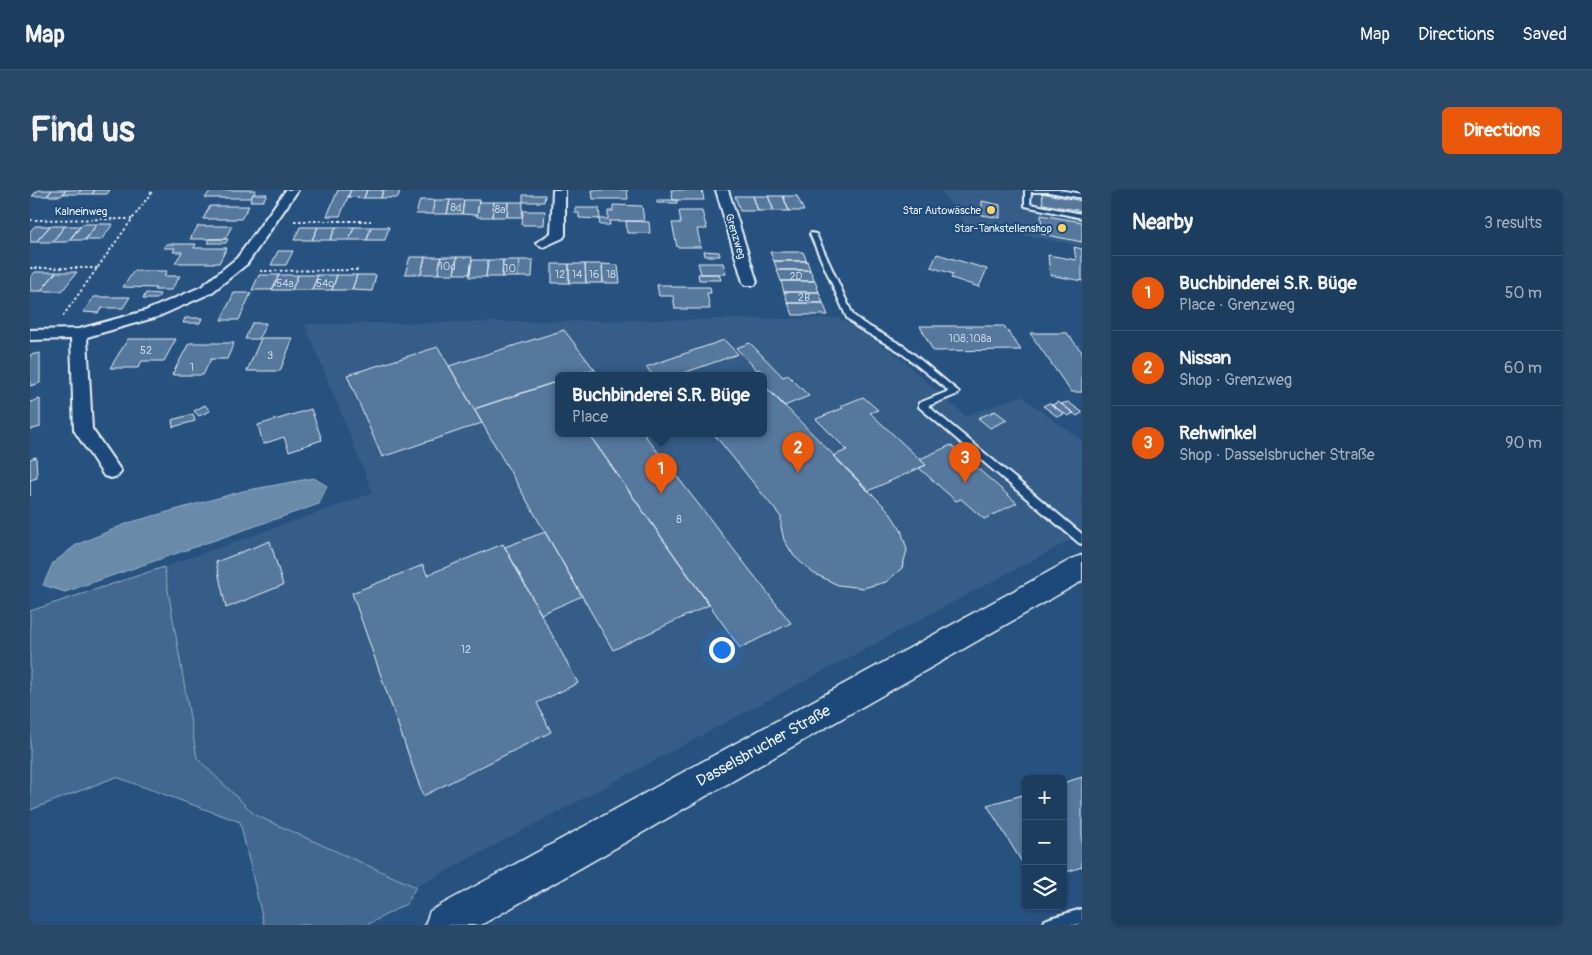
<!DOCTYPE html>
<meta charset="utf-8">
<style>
body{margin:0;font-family:Pangolin,sans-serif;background:#2a4868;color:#f1f3f6}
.controls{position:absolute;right:15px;bottom:15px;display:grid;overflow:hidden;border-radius:8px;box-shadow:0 1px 4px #0004}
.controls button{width:45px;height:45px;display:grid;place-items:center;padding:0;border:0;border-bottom:1px solid #3b5674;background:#1d3d5f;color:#f1f3f6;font:25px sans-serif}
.you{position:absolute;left:691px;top:459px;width:18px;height:18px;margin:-12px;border:4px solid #fff;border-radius:50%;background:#1a73e8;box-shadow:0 0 0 8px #1a73e833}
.badge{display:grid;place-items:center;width:32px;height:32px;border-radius:50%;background:#ea580c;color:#fff;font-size:16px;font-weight:700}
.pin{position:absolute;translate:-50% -41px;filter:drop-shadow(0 1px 2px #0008)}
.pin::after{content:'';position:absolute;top:26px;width:18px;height:15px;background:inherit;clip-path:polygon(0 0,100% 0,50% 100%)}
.popup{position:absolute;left:525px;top:182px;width:212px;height:65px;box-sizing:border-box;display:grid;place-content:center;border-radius:8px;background:#1d3d5f;filter:drop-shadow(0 1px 4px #0005);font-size:16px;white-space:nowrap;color:#a0aebd}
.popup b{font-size:19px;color:#f1f3f6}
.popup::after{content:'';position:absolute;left:50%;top:100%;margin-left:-10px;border:10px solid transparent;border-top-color:#1d3d5f}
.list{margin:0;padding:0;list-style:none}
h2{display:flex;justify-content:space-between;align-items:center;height:65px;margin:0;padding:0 20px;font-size:21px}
h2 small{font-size:16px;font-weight:400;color:#a0aebd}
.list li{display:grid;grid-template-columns:32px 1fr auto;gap:15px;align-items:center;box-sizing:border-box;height:75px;padding:0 20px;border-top:1px solid #3b5674}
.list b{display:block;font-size:19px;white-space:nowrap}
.list p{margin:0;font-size:16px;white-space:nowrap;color:#a0aebd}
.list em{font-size:16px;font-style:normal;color:#a0aebd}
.icon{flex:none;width:28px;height:28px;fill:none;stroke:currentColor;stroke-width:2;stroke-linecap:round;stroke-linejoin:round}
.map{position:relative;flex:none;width:1052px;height:735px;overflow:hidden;border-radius:8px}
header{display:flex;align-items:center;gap:30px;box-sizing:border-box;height:70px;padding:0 25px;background:#1d3d5f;border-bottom:1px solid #3b5674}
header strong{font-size:24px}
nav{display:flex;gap:28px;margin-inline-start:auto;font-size:18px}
.intro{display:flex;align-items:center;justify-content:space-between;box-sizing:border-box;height:120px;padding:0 30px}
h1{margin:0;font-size:35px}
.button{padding:12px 22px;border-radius:8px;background:#ea580c;color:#fff;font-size:18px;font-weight:700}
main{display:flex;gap:30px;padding:0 30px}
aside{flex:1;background:#1d3d5f;border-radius:8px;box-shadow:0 1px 4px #0004}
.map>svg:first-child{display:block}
.built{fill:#355d88;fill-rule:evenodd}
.green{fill:#436891;stroke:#96acc4}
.water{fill:#6b8aaa;stroke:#9db3c9}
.building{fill:#57789d;stroke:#e8f1f8}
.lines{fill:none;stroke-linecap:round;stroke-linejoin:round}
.lane-casing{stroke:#e8f1f8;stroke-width:4}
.street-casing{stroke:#e8f1f8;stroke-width:4}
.secondary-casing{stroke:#e8f1f8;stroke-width:3}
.path{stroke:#e8f1f8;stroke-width:2;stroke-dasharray:2.5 2.5;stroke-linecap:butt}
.lane{fill:#1f4a7a;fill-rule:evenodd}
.street{fill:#1f4a7a;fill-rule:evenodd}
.secondary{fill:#1f4a7a;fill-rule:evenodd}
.poi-dot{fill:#ffd166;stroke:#1f4a7a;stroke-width:2}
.labels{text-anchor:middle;stroke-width:4;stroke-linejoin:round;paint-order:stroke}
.number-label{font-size:11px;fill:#c4d3e1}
.far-poi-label{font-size:11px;fill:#e8f1f8;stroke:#1f4a7a;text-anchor:end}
.far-street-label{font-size:11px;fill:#e8f1f8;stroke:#1f4a7a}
.near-street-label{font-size:16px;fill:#e8f1f8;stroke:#1f4a7a}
</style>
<header>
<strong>Map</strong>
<nav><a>Map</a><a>Directions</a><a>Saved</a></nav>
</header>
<div class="intro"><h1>Find us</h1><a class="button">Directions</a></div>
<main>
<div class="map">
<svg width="1052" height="735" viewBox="0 0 1052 735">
<rect width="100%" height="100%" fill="#27517f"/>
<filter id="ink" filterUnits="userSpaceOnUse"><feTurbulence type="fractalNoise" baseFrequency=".02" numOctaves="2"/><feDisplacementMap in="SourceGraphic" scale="10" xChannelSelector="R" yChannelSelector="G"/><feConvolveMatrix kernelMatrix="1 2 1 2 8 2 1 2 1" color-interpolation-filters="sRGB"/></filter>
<g filter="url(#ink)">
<path class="built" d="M699 0H1052V56L935 35 911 0Z
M809 128 862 161 936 226 991 206 1052 251V344L386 697 225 625 167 568 134 377 343 303 275 134ZM528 185H734V243H528Z"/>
<path class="green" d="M134 377 167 568 225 625 386 697 376 714 337 735H234L210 632 86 587 0 620V421Z"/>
<path class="water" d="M284 288 297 296 289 314 35 402 13 395 23 373 46 355 98 333 213 301Z"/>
<path class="building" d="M8 0H22L17 6H2Z
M22 0H36L31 6H17Z
M36 0H51L48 4H33Z
M51 0H65L62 4H48Z
M65 0H80L77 4H62Z
M181 0H226L221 8H175Z
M308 0H321L310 26H297Z
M321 0H337L334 8 318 7Z
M337 0H353L351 8H334Z
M353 0H370L368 8H351Z
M562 0H597L598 9H563Z
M641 0H672L674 10H643Z
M1012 3 1052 11V21L1013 14Z
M223 4H237L233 11H220Z
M493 5H515L514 12H493Z
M705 6H723L728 21H710Z
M723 6H738L744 21H728Z
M738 6H753L759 21H744Z
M753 6H767L774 21H759Z
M390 10H405L402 24H386Z
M405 10H420L417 24H402Z
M420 10H434L432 24H417Z
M434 10H449L447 25 432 24Z
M627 10H647V13H627Z
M952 11 970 15V28L952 25Z
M449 12H464L462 27H447Z
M464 12H478L477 27H462Z
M478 12H493L492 27H477Z
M583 15 612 16 614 31H579L580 35H570L569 29H578V21H583Z
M180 16H219L211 29H173Z
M545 18H569L570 29 549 28V23H545Z
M493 21H515L514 35H492Z
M649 21H672L677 39H667L671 57H647L642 33H651Z
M1011 25 1052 32V52L1012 44Z
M596 31 619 32 620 43H597Z
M52 34H67L55 50H39Z
M67 34H83L71 50H55Z
M5 36H20L6 52H0V41Z
M20 36H35L22 52H6Z
M35 36H51L38 52H22Z
M168 36H202L195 49H160Z
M270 37H288L282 50H264Z
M288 37H306L300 50H282Z
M306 37H324L319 50H300Z
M324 37H341L337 50H319Z
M341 37H359L355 50H337Z
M180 49H198L196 53H178Z
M136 54H166L164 58H197L189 73H145L152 62H143L145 58H133Z
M1044 57 1052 59V91L1020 85 1018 65 1046 70Z
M248 61H263L256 75H241Z
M674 61 689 62 690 66H675Z
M740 62H773L777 71H744Z
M907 64 957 79 949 97 921 88 923 84 901 77Z
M380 67H395L391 84H375Z
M395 67H411L408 84H391Z
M411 67H427L424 84H408Z
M427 67H442L440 84H424Z
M442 70H458L456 87H439Z
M458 70H473L472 87H456Z
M473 70H489L488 87H472Z
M489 70H503L502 87H488Z
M744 71H777L780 80H747Z
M668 73H693L696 84H671Z
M522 74H539V93H522Z
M539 74H555L556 93H539Z
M555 74H572L573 93H556Z
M572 74 588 75 590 93H573Z
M747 80H780L785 91H751Z
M104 81H137L134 86H150L141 100H124L126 98 93 97Z
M5 82H26L11 101H0V88Z
M26 82H47L32 101H11Z
M668 84H689L691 90H669Z
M229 85H249L242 100H222Z
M249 85H268L262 100H242Z
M268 85H288L282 100H262Z
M288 85H307L302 100H282Z
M307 85H327L322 100H302Z
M327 85H346L342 101 322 100Z
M751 91H785L789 102H754Z
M627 95H641V97H680L681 103H677L680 119H645L643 106H629Z
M754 102H789L793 113H758Z
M116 103 130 104 127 109H113Z
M204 103H221L209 130H191Z
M64 107H100L93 118H72L68 123 53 122Z
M758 113H793L798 125H763Z
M155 128H172L170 133H153Z
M222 133H236L229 149H215Z
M890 136H974L991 160 903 161Z
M534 140 564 179 546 185H528V191L444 219 419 176Z
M1000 143H1037L1052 162V202H1041Z
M231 148H263L250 181H217Z
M98 149H146L134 171H112L108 178H80Z
M694 150 708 164 648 185H623L616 177Z
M159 153H204L197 169H181L173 185H142Z
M720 153 753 187 758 185 779 206 754 216 734 195V185H723L732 181 729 179 727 180 706 158Z
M408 157 452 233 352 267 317 185Z
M10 163V193L0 196V165Z
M564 179 569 185H546Z
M523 193 528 200V243H558L679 415 583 460 444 219Z
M734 195 858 320 871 340 877 360 872 378 856 392 833 398 808 395 783 383 764 366 754 350 751 337V327L683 243H734Z
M833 207 848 220 840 223 896 275 838 301 803 266 817 260 786 229 813 218 811 216Z
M10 209V237L0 240V212Z
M1028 212 1031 214 1044 223 1038 226 1022 215Z
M1038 212 1052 222V223L1047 226 1031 214Z
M1019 213 1022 215 1034 224 1028 227 1013 216Z
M175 215 180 221 169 226 164 221Z
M281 219 292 250 259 261 254 247 233 254 228 235Z
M965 221 977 230 960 238 948 228Z
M163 224 165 231 143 237 142 230Z
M558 243H613L761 433 710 458Z
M921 255 987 313 954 329 931 309 926 311 889 278 896 275 890 269Z
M6 267 7 288 0 290V306V269Z
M515 342 552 406 511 424 475 357Z
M240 351 253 395 196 418 186 372Z
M473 354 548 493 507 513 521 542 393 606 322 403 393 375 397 385Z
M1052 587V677L1033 683V593Z
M996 604V679L957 615Z"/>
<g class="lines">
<g class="lane-casing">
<path id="lane" d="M995 0H1029L1052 4V8L1019 2H1001L1000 14 1052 24V28L995 16Z
M781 43 786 44 823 125 833 133 875 157 929 202 928 204 898 216 1052 344V354L1049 353 889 217V213L919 201 869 161 827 137 817 128 780 44Z
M1052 719V733L1045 735H1013L1015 730 1020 728Z"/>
</g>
<g class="street-casing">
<path id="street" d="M256 0H268L217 74 181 103 127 127 57 147 62 239 91 281 88 286 81 288 74 286 44 240 41 149 0 150V140L49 139 115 121 171 97 207 68Z
M523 0H535V45L533 48 513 57 506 53 521 43Z
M686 0H698L727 92 725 95H715L713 92Z"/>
</g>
<g class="secondary-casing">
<path id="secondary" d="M1052 365V391L451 735H395L400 721 1042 369Z"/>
</g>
<path class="path" d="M0 30 102 29
M264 31H341
M0 78H68
M230 81 328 80
M33 126 123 0"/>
<use href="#lane" class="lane"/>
<use href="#street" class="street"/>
<use href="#secondary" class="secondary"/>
</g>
</g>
<g class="poi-dot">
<circle cx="961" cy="20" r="5"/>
<circle cx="1032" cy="38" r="5"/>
</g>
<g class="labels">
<g class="number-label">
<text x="426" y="21">8d</text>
<text x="470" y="23">8a</text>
<text x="417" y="80">10d</text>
<text x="480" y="82">10</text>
<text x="530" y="88">12</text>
<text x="547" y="88">14</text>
<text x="564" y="88">16</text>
<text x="581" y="88">18</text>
<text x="766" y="90">2D</text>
<text x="255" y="97">54a</text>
<text x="295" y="97">54c</text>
<text x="774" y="111">2B</text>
<text x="940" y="152">108;108a</text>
<text x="116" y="164">52</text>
<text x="240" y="169">3</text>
<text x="162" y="181">1</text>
<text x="649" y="333">8</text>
<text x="436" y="463">12</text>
</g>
<g class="far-poi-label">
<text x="951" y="24">Star Autowäsche</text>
<text x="1022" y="42">Star-Tankstellenshop</text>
</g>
<g class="far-street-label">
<text x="51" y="25">Kalneinweg</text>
<text transform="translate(706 46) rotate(73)" y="4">Grenzweg</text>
</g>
<g class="near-street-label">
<text transform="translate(733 555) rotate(-29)" y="6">Dasselsbrucher Straße</text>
</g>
</g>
</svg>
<div class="controls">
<button>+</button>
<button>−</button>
<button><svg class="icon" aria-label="layers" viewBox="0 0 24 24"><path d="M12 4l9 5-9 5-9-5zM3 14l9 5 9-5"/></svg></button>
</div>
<div class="you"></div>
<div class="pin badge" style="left:631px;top:304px">1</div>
<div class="popup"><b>Buchbinderei S.R. Büge</b>Place</div>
<div class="pin badge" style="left:768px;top:283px">2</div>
<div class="pin badge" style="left:935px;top:293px">3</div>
</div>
<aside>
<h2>Nearby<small>3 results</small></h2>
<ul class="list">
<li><span class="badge">1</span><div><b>Buchbinderei S.R. Büge</b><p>Place · Grenzweg</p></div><em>50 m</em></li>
<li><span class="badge">2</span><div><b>Nissan</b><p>Shop · Grenzweg</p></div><em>60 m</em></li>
<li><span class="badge">3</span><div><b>Rehwinkel</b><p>Shop · Dasselsbrucher Straße</p></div><em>90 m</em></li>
</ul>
</aside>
</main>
